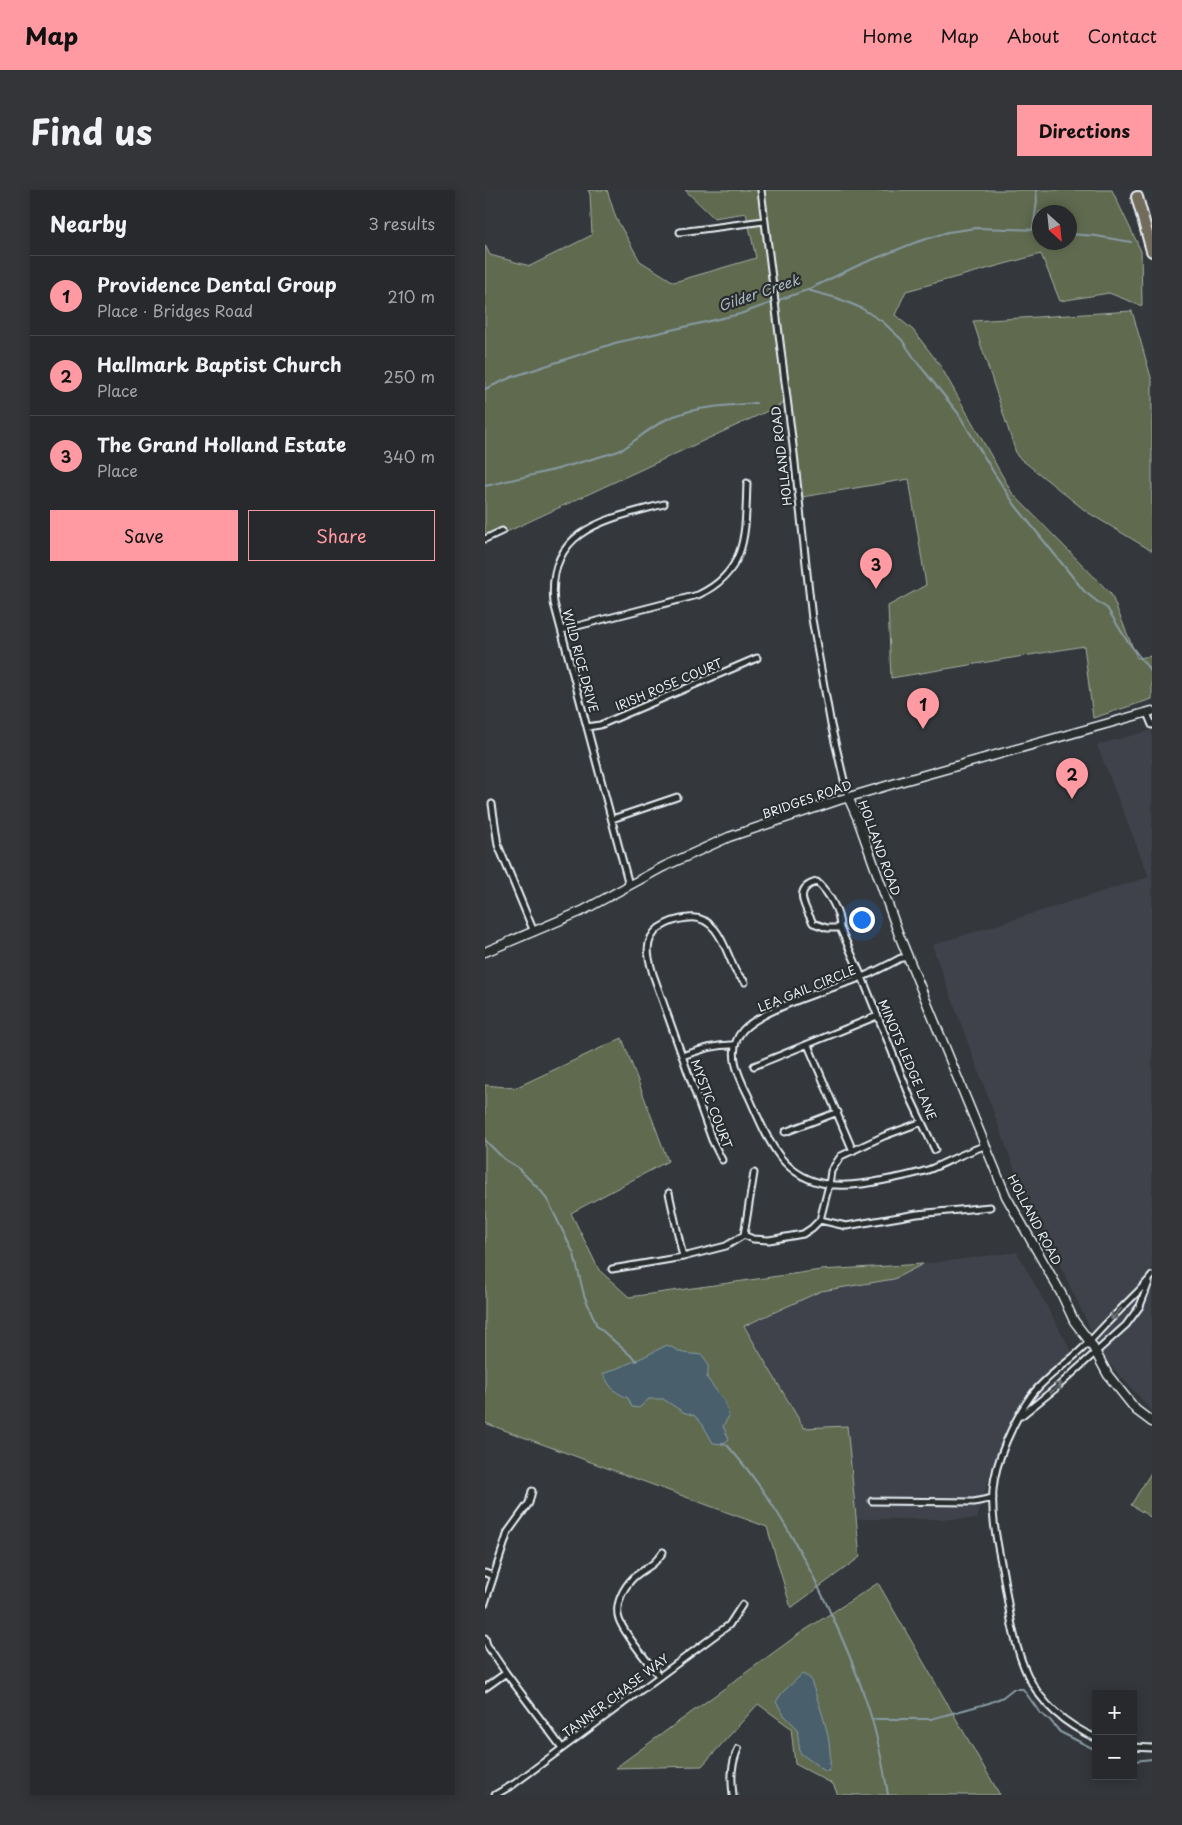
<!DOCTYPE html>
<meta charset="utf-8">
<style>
body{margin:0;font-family:"Playpen Sans",sans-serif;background:#333538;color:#f1f3f6}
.controls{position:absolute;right:15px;bottom:15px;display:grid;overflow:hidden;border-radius:0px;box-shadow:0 2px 12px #0003}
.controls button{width:45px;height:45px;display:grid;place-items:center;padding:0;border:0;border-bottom:1px solid #434548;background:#27292c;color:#f1f3f6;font:25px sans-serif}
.compass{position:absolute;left:547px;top:15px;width:45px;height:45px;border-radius:50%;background:#27292c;box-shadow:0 2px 12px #0003;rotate:153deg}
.you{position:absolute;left:376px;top:729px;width:18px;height:18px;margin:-12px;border:4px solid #fff;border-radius:50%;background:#1a73e8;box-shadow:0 0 0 8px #1a73e833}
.badge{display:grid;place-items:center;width:32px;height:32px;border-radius:50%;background:#ff9aa2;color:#111;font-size:16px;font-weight:700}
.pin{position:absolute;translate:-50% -41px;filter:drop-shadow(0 1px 2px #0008)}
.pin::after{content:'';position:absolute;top:26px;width:18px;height:15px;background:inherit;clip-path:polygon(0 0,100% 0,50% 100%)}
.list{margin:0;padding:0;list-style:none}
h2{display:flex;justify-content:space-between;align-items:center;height:65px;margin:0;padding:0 20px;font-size:21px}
h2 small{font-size:16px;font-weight:400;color:#a4a6a9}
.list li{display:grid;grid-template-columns:32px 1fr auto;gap:15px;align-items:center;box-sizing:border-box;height:80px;padding:0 20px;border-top:1px solid #434548}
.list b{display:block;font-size:19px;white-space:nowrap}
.list p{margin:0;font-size:16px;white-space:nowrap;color:#a4a6a9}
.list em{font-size:16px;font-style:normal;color:#a4a6a9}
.actions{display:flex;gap:10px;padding:15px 20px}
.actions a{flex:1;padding:11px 0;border:1px solid #ff9aa2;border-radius:0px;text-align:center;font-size:18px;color:#ff9aa2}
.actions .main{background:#ff9aa2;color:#111}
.map{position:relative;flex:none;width:667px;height:1605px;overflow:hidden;border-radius:0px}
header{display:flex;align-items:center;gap:30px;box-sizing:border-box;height:70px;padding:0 25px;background:#ff9aa2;color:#111}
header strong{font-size:24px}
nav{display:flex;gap:28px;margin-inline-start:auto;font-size:18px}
.intro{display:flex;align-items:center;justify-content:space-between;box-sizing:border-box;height:120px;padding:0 30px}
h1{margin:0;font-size:35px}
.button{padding:12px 22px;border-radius:0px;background:#ff9aa2;color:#111;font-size:18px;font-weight:700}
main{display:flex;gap:30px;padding:0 30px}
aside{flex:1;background:#27292c;border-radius:0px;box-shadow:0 2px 12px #0003}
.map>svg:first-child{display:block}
.built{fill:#3f434b}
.green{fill:#616a50;stroke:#a4aea4;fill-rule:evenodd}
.water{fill:#48616c;stroke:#889ba4}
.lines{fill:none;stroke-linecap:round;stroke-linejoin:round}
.stream{stroke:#889ba4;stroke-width:2}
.street-casing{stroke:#e8f1f8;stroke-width:9}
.secondary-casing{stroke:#e8f1f8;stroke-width:11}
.highway-casing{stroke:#e8f1f8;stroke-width:14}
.street{stroke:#2a2d2e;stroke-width:5}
.secondary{stroke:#2a2d2e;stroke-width:8}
.highway{stroke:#726b5a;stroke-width:10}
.oneway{stroke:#6c7275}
.labels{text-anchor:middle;stroke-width:4.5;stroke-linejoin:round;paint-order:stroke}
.street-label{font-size:12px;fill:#e8f1f8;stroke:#2a2d2e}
.water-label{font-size:14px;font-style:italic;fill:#a8b7c0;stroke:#2a2d2e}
</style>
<header>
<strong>Map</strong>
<nav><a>Home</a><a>Map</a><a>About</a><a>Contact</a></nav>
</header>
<div class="intro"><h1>Find us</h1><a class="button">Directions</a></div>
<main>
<aside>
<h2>Nearby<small>3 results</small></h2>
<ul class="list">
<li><span class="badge">1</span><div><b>Providence Dental Group</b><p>Place · Bridges Road</p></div><em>210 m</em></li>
<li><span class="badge">2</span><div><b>Hallmark Baptist Church</b><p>Place</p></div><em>250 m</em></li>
<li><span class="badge">3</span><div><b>The Grand Holland Estate</b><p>Place</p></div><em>340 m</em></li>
</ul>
<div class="actions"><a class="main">Save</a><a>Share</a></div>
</aside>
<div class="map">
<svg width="667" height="1605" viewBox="0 0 667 1605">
<rect width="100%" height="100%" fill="#34373b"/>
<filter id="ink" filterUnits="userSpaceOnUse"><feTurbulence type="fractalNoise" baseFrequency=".02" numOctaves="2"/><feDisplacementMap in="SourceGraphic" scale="10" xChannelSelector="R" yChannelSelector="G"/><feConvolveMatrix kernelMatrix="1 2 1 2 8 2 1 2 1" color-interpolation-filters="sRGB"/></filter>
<g filter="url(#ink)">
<path class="built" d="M667 540V1221L620 1169 532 986 447 755 664 687 612 555Z
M532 1062 587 1162 509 1269 492 1329H371L367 1297 319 1238 259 1136 336 1101 409 1089 438 1074Z"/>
<path class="green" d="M103 0H122L131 28 155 71 189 92 271 68 261 23 229 28 200 0H627L656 61 657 116 624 103 575 111 556 64 421 101 410 125 428 140 455 175 527 303 626 404 652 468 667 466V509L608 528 599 456 406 488 403 416 441 395 424 289 311 308 302 212 0 352V55L5 65 45 76 107 45 105 4ZM554 22H584V52H554Z
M647 121 667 191V361L602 322 532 266 488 131Z
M137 848 183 971 86 1023 114 1080 144 1107 336 1080 438 1074 409 1089 336 1101 259 1136 319 1238 362 1236 375 1367 306 1418 282 1337 0 1233V895L30 898Z
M667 1281V1328L646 1315Z
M393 1393 515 1605H353L348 1594 310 1574 306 1538 273 1514 217 1576 130 1578 314 1444Z"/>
<path class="water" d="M182 1155 198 1163 217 1165C224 1173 224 1178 222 1188L240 1212 244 1226 238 1236 244 1249 238 1254 228 1253 218 1235 210 1226 198 1222 178 1209H164L154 1218 147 1217 143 1208C128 1202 126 1198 118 1184L152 1170Z
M317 1484 325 1488C334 1514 350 1554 344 1581H340L315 1563 312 1538 299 1525 291 1512 297 1503Z"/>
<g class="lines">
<path class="stream" d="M548 39 552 11 551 0
M584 44 611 46 646 52
M322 100 352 108 376 118 398 132 417 150 432 172 473 223 509 283 530 315 599 401 614 413 622 418 641 449 667 483
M0 199 27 187 130 153 255 124 322 100 374 75 429 53 463 42 491 38 554 40
M0 296 69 280 131 262 138 259C152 249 165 238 180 230 208 216 241 216 271 213
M0 950 19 969 32 977 57 1002 64 1013 89 1064 99 1105 112 1136 152 1171
M237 1253 242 1255C284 1302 315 1357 341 1413 355 1443 369 1474 379 1505 390 1535 398 1574 403 1605
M387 1529H446L504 1513 518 1507 528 1499H538L555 1523 565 1530 575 1542 611 1560
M648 1571 667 1569"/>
<g class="street-casing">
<path id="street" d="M276 0 309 264 327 429 346 535 363 607
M195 42 279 31
M0 349 17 341
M77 440 213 405C264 381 260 341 262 293
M662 523 667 535
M102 537 115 535 272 468
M7 614 13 655 49 742
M127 629 192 607
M144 695 69 413C61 338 123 329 179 314
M355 738C355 721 344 703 332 692 307 698 320 717 328 733L342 738H355L377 787 426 909 450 960
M423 768H416C403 775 389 782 375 788 346 799 277 819 258 840 240 860 254 887 264 907 273 927 282 950 296 968 323 1001 362 998 400 990 416 987 433 984 448 978 464 971 485 960 500 956
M323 855 368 961
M197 866C215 860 231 854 250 855
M269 876 392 826
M300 942 353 922
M237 970 227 950 168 784C163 767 158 751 174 738 183 732 192 729 203 728 232 724 240 759 250 780 252 784 256 788 260 792
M184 1003 198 1067
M335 1030 361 1036 432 1024 505 1017
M259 1045 268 1049 284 1050 318 1044 327 1038 335 1030 344 995 346 981 356 966 399 946 437 932
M259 1045 269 983
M127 1079 198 1067 241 1056 259 1045
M536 1226 571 1198 641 1135 655 1116 664 1092
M387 1311 489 1312 508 1308
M0 1383 8 1386
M0 1413 23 1342 44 1313 47 1301
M0 1448 2 1455 21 1483 77 1558
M174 1486C163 1472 139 1444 134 1429 129 1414 139 1397 149 1387 161 1377 168 1377 178 1362
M0 1498 21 1483
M611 1548C535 1515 530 1456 518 1383 513 1356 506 1328 508 1300 510 1271 529 1230 546 1206 559 1188 580 1175 596 1160 609 1148 620 1134 633 1122 644 1110 657 1099 667 1086
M648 1557 667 1558
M10 1605 29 1594 244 1435 257 1415
M248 1605C246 1588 246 1575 253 1559"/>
</g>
<g class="secondary-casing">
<path id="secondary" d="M363 607 372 627 414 745 521 1006 577 1105 589 1131 605 1152 623 1185 651 1220 667 1232
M0 762 97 721 178 677 244 647 354 610 418 591 667 521"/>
</g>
<g class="highway-casing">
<path id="highway" d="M652 7 667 61"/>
</g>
<use href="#street" class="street"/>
<use href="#secondary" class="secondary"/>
<use href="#highway" class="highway"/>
</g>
<defs><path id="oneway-shaft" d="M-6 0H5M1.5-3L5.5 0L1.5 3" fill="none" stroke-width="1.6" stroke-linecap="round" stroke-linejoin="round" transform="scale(1.25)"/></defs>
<g class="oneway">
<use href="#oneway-shaft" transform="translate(631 1124) rotate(134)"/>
<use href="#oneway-shaft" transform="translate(571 1198) rotate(-41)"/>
</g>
</g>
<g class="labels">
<g class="street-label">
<text transform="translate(297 266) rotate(-97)" y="4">HOLLAND ROAD</text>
<text transform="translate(95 471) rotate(75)" y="4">WILD RICE DRIVE</text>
<text transform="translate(184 495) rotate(-23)" y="4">IRISH ROSE COURT</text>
<text transform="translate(322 610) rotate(-19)" y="4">BRIDGES ROAD</text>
<text transform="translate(394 658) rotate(70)" y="4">HOLLAND ROAD</text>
<text transform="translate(322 799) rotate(-22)" y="4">LEA GAIL CIRCLE</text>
<text transform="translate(422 870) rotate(67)" y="4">MINOTS LEDGE LANE</text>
<text transform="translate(226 914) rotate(69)" y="4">MYSTIC COURT</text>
<text transform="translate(549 1030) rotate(62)" y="4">HOLLAND ROAD</text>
<text transform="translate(131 1506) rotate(-37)" y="4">TANNER CHASE WAY</text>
</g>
<g class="water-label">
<text transform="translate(274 103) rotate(-19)" y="5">Gilder Creek</text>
</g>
</g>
</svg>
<div class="controls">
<button>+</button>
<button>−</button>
</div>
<svg class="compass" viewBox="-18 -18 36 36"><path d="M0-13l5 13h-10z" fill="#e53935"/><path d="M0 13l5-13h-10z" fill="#a4a6a9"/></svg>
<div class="you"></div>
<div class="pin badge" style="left:438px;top:539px">1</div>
<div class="pin badge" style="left:587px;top:609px">2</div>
<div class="pin badge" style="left:391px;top:399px">3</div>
</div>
</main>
